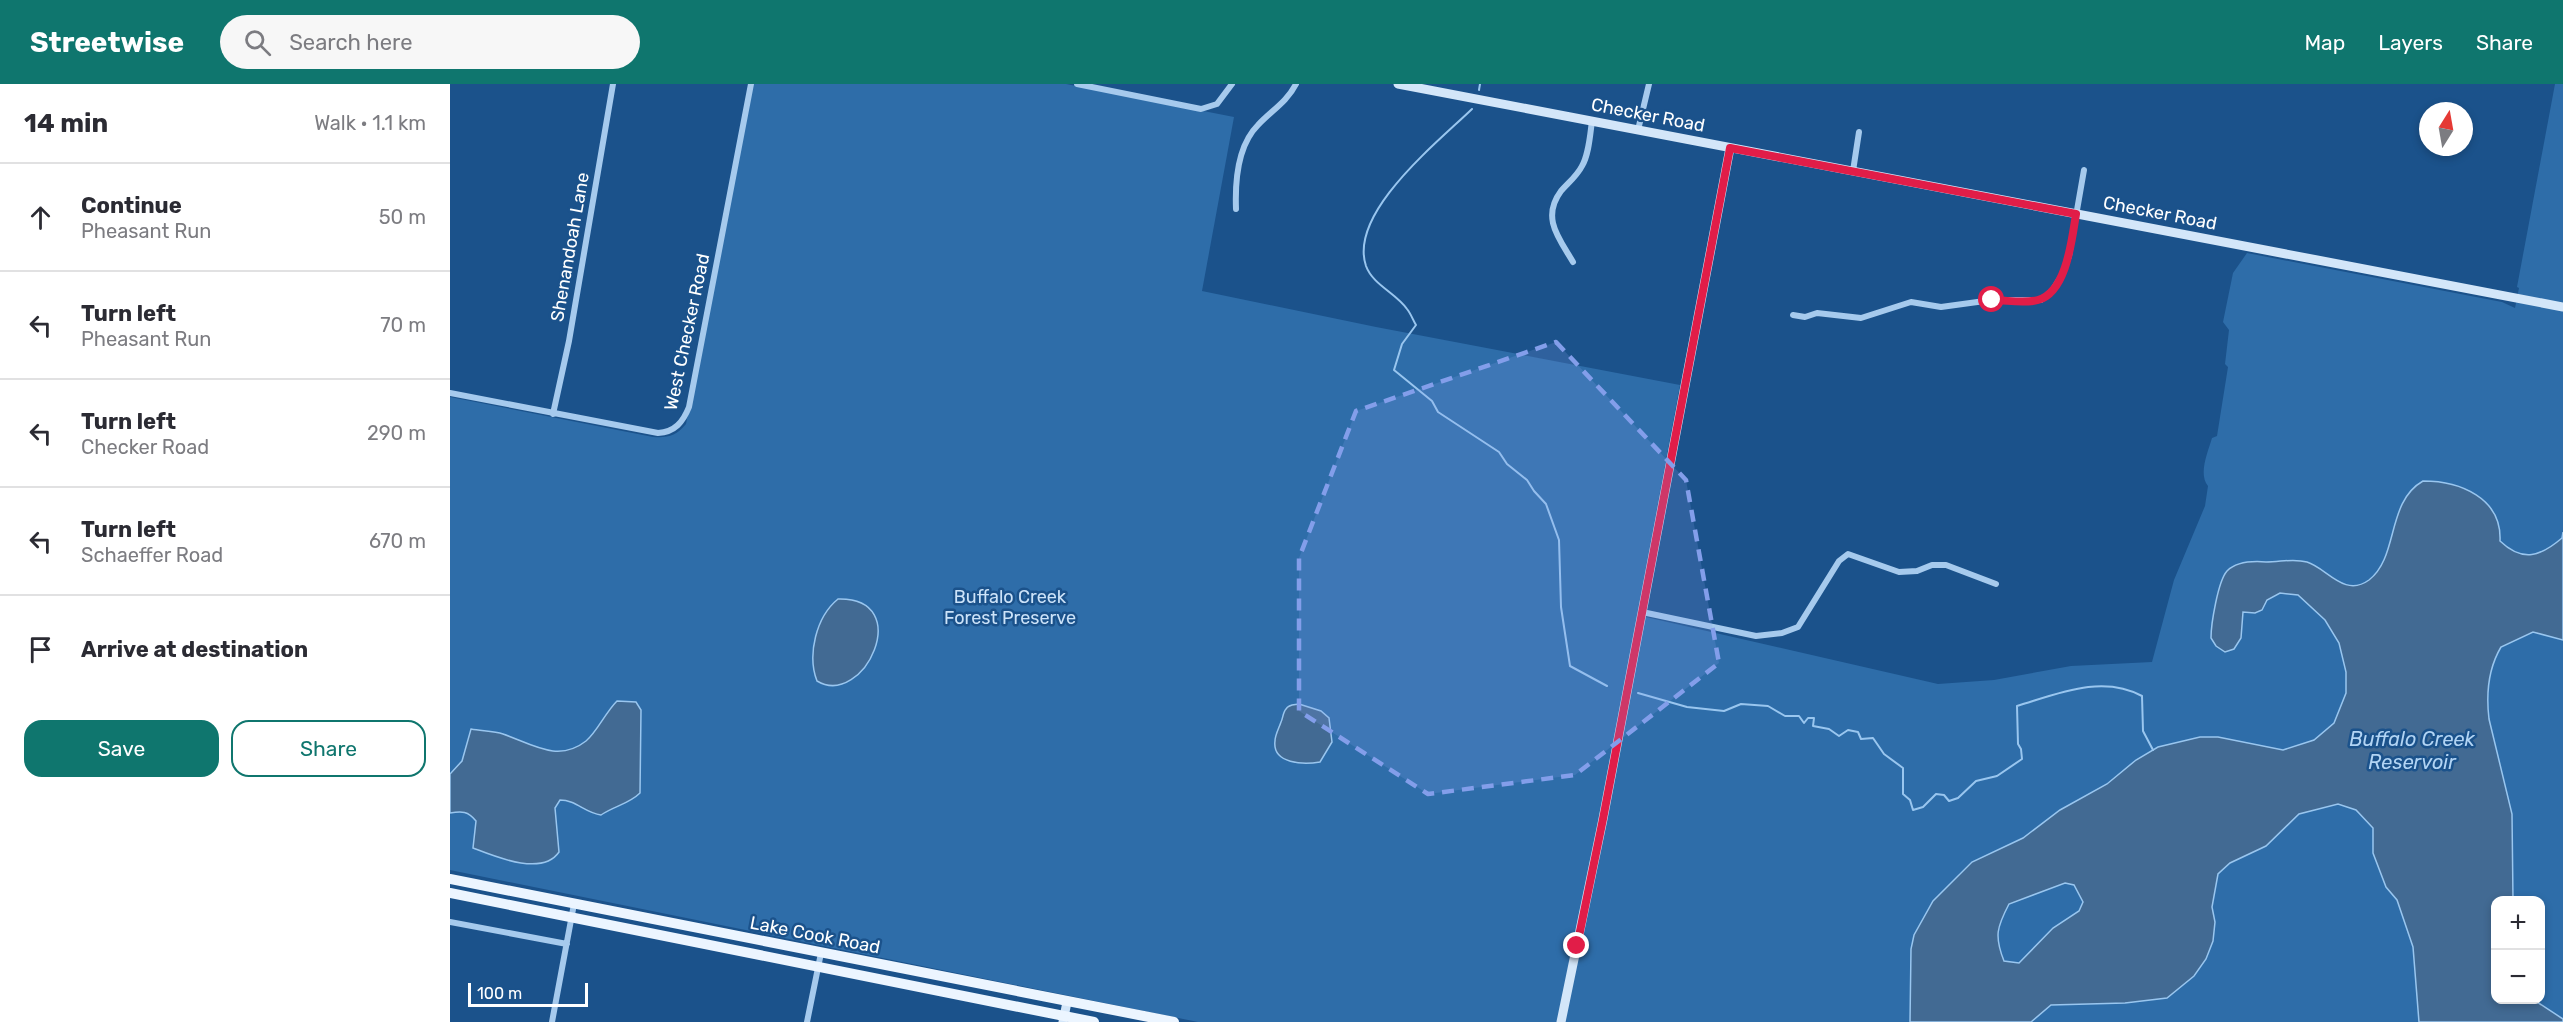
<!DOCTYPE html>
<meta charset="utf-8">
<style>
body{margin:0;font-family:Rubik,sans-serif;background:#f7f7f7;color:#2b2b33}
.controls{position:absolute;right:18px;bottom:18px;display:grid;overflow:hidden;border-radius:12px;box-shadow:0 3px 9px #0003}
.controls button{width:54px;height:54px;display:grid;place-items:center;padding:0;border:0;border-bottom:2px solid #e1e1e2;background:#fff;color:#2b2b33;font:30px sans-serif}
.compass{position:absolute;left:1969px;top:18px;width:54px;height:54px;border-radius:50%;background:#fff;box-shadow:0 3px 9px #0003;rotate:11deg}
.scale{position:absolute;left:18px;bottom:15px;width:120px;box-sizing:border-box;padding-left:6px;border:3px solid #fff;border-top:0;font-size:16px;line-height:21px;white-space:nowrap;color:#fff;-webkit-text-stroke:4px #1b528b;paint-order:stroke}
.stop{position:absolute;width:18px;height:18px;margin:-14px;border:4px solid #e11d48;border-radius:50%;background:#fff}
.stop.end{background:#e11d48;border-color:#fff;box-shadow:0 2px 6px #0008}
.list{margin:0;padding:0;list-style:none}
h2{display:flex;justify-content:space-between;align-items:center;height:78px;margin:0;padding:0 24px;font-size:26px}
h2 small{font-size:20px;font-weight:400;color:#7c7c81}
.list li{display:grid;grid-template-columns:39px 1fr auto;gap:18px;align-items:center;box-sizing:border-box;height:108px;padding:0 24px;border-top:2px solid #e1e1e2}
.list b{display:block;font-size:22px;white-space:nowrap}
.list p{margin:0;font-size:20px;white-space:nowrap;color:#7c7c81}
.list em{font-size:20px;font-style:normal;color:#7c7c81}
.actions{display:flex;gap:12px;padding:18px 24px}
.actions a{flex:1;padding:14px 0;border:2px solid #0f766e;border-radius:18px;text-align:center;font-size:21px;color:#0f766e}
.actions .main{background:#0f766e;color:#fff}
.icon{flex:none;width:33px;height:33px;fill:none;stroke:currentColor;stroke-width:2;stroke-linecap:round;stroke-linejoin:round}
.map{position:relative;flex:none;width:2113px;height:938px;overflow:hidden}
header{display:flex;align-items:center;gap:36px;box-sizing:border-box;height:84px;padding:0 30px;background:#0f766e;color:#fff}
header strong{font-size:28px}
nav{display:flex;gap:33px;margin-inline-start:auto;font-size:21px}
.search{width:420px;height:54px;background:#f7f7f7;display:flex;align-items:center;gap:15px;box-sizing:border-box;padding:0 21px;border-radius:33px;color:#7c7c81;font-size:22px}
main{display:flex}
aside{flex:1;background:#fff}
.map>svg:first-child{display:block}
.green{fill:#2e6da9;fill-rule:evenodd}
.water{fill:#426a93;stroke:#99c6ef;stroke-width:1.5;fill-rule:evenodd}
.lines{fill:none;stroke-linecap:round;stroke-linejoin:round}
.stream{stroke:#99c6ef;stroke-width:2}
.street{stroke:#a6caed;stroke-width:6}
.secondary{stroke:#d3e6f9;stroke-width:9}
.primary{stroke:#ecf5ff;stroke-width:10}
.route{stroke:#e11d48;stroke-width:8}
.marked{fill:#839eea;fill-opacity:0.2;stroke:#839eea;stroke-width:4.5;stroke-dasharray:12 8;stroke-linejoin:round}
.labels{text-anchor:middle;stroke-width:5;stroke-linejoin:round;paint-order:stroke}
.street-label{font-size:18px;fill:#fff;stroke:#1b528b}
.park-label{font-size:18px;fill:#cce3f9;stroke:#1b528b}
.water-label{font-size:20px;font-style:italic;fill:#b2d4f4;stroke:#1b528b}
</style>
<header>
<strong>Streetwise</strong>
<div class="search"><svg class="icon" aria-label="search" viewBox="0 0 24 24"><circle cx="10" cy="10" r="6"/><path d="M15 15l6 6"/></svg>Search here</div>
<nav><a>Map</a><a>Layers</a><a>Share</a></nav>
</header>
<main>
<aside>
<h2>14 min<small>Walk · 1.1 km</small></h2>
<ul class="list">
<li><svg class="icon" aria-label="ahead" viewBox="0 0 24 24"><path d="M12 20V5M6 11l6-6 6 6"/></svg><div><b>Continue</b><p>Pheasant Run</p></div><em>50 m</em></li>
<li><svg class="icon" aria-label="left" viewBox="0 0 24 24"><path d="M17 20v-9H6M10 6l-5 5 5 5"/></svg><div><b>Turn left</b><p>Pheasant Run</p></div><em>70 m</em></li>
<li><svg class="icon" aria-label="left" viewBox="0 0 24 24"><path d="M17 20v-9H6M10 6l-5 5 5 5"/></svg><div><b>Turn left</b><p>Checker Road</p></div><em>290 m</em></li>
<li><svg class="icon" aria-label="left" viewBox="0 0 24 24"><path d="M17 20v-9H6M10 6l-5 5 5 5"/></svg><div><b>Turn left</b><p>Schaeffer Road</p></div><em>670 m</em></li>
<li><svg class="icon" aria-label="arrive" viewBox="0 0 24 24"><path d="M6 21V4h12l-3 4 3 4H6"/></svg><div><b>Arrive at destination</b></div></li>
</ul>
<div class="actions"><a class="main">Save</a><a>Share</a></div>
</aside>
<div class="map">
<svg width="2113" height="938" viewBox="0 0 2113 938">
<rect width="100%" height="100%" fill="#1b528b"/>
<path class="green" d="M301 0H616L784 33 752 207 926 243 1230 301 1187 531 1488 600 1544 596 1621 582 1702 578 1724 496 1755 422 1758 402C1748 390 1758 368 1762 354L1767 352 1778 283 1775 280 1779 246 1773 238 1783 189 1797 169 2052 218 2065 224 2069 204 2067 203 2105 0H2113V938H748L0 786V313L203 353C218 354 226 352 236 340L283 100H285L283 98ZM2046 816H2090V916H2046Z"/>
<path class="water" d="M1973 397C2010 397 2052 414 2050 457 2073 479 2091 472 2112 454L2113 448V556L2083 548 2051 563C2038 585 2036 610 2039 635L2062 730 2063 816H2046V916H2084L2113 935V938H1969L1963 863 1947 816 1936 803 1923 769V744L1906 726 1888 720 1849 730 1816 762 1780 779 1768 790 1762 823 1765 838 1763 857 1756 875 1744 892 1717 914 1675 919 1601 921 1581 938H1460L1461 865 1464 851 1483 817 1522 778 1573 754 1610 726 1657 700 1686 676 1708 663 1750 653H1768L1833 666 1864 656 1884 639 1896 609V588L1889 559 1875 536 1848 511 1830 509 1817 516 1812 526 1805 529 1793 528 1791 554 1784 565 1775 568 1766 562 1761 554C1761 540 1768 497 1777 487 1787 477 1804 477 1816 478 1831 478 1843 474 1857 478 1877 484 1894 514 1919 496 1949 473 1936 418 1973 397ZM1615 799 1624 801 1633 818 1629 827 1603 844 1569 879 1554 877C1544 852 1547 843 1559 820Z
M388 515C466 513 414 625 367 597 357 571 366 533 388 515Z
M167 617 186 618 191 626 190 709C179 720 164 722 151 731 135 729 126 716 110 716L105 724 109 768C92 793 44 772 23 764L26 737C18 727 12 727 0 729V690L12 677 21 645C31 647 44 647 53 650 82 660 108 679 136 657 147 648 155 629 167 617Z
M849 620 871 627 879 634 882 658 870 678C854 681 822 680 825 657 825 651 829 644 831 638 833 634 833 628 836 625 839 620 844 621 849 620Z"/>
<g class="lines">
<path class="stream" d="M1029 6 1030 0
M1022 25C988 58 898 129 916 182 923 201 946 209 957 225 961 230 963 236 966 241L952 260 944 286 982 317 988 328 1049 368 1057 380 1077 396 1084 407 1096 420 1109 456 1111 523 1120 582 1157 602
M1188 609 1237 623 1274 627 1291 620 1318 622 1335 632H1349L1354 639 1358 634H1364L1363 642 1379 645 1389 652 1398 646 1408 648 1411 655 1423 654 1434 670 1453 684V710L1460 716 1463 726 1473 723 1486 710 1494 711 1499 717 1508 714 1526 697 1547 692 1572 675 1571 665 1568 660 1567 622C1607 610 1652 590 1692 612L1693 647 1703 666"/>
<path class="street" d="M627 0 751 25 767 20 782 0
M1188 46 1199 0
M1403 87 1409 48
M786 125C785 98 787 62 808 41 821 27 837 18 846 0
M1123 178C1109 154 1091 134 1111 107 1118 99 1127 92 1132 82 1139 70 1140 51 1142 37
M1343 231 1355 233 1367 229 1411 234 1461 218 1491 223 1542 216H1591L1602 207 1612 191 1619 172 1634 86
M0 309 208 349C225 348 233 338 239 323L301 0
M103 330 119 257 163 0
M1192 528 1306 552 1332 549 1348 543 1389 477 1398 470 1449 488 1467 487 1482 481H1496L1546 500
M0 838 117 860
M102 938 124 820
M357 938 371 869"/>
<path class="secondary" d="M948 0 2113 223
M613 938 617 918
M1111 938 1153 735 1280 64"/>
<path class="primary" d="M0 795 724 938
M0 809 644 938"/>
</g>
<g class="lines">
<path class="route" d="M1127 862 1153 735 1280 64 1626 130C1622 154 1617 208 1588 216 1574 220 1557 216 1542 216"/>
</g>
<path class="marked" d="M1106 258 1236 396 1269 579 1125 691 978 710 849 627V474L906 327Z"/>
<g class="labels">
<g class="street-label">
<text transform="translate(1198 31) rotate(11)" y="6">Checker Road</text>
<text transform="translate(1710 129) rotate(11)" y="6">Checker Road</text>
<text transform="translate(120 163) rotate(-80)" y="6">Shenandoah Lane</text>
<text transform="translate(237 248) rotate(-78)" y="6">West Checker Road</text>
<text transform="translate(365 851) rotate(11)" y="6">Lake Cook Road</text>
</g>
<g class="park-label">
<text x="560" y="519">Buffalo Creek<tspan x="560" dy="21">Forest Preserve</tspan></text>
</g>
<g class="water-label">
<text x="1962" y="662">Buffalo Creek<tspan x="1962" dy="23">Reservoir</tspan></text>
</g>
</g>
</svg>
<div class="controls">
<button>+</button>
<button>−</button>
</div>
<svg class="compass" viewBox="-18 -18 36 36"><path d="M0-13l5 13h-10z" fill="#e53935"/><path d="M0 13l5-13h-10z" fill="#7c7c81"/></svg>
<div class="scale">100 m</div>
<div class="stop" style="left:1542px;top:216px"></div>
<div class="stop end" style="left:1127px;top:862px"></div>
</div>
</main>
